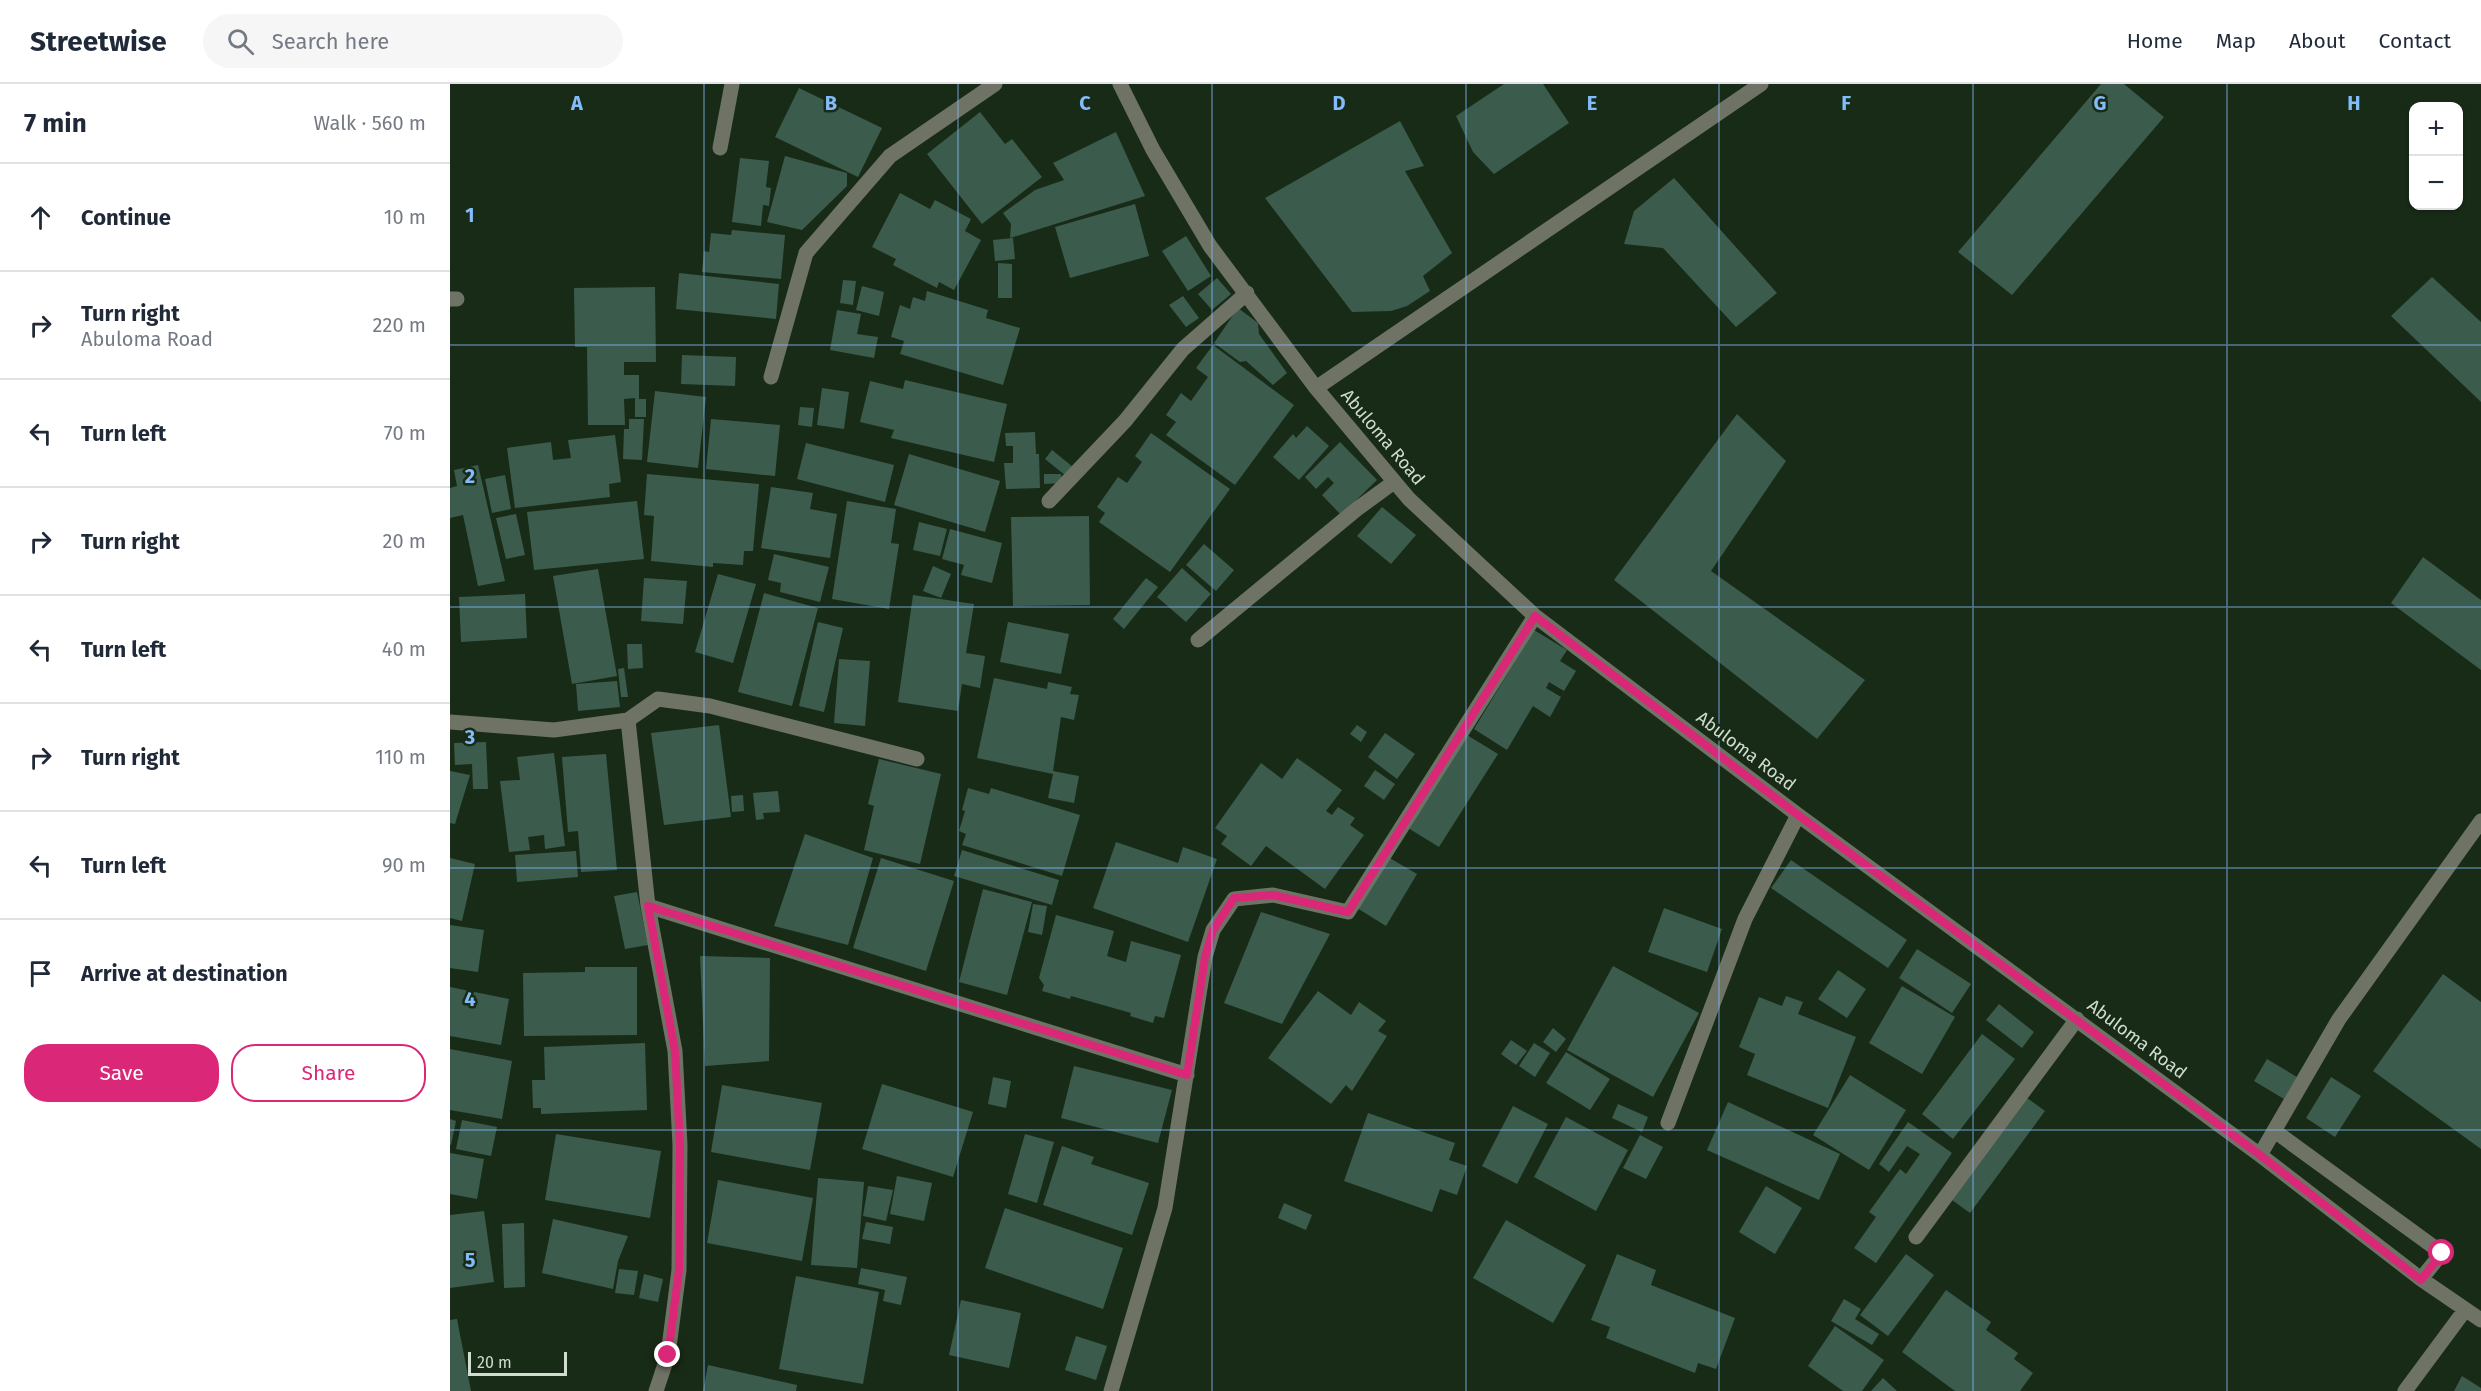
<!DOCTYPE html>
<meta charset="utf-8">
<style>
body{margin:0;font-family:"Fira Sans",sans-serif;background:#f6f6f7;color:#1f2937}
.controls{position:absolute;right:18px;top:18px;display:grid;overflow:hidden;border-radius:12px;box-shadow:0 2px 4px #0004}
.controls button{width:54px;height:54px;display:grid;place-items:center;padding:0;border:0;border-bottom:2px solid #e0e1e3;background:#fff;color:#1f2937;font:30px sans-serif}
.scale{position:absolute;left:18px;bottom:15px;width:99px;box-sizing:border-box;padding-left:6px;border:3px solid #d0dccf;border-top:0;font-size:16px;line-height:21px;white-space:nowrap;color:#d0dccf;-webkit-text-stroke:4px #182b17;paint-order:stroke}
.stop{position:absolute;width:18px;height:18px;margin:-14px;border:4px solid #db2777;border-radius:50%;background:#fff}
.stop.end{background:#db2777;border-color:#fff;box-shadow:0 2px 6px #0008}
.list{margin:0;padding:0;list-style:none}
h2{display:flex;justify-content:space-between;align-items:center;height:78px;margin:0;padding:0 24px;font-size:26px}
h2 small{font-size:20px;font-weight:400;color:#747a83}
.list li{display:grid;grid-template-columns:39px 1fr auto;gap:18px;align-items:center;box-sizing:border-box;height:108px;padding:0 24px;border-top:2px solid #e0e1e3}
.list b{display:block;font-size:22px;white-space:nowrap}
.list p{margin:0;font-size:20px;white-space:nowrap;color:#747a83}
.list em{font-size:20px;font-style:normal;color:#747a83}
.actions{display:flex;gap:12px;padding:18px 24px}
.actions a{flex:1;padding:14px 0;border:2px solid #db2777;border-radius:24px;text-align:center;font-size:21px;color:#db2777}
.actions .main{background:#db2777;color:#fff}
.icon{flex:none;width:33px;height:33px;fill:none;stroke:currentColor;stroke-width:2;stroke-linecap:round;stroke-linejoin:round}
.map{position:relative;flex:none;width:2031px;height:1307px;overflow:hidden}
header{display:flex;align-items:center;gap:36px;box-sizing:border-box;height:84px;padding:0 30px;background:#fff;border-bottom:2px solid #e0e1e3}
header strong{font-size:28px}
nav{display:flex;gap:33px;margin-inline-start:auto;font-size:21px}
.search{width:420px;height:54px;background:#f6f6f7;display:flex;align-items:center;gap:15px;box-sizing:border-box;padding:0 21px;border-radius:33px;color:#747a83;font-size:22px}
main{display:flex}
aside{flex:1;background:#fff}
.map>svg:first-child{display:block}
.building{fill:#3b5b4d}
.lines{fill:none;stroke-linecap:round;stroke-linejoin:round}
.minor{stroke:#6f7366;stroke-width:15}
.route{stroke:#db2777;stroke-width:8}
.grid{fill:none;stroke:#83bcfb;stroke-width:1.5;stroke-opacity:0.55}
.labels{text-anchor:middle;stroke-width:5;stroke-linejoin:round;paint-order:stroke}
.street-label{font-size:18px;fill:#d0dccf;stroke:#182b17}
.grid-label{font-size:20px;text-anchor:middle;font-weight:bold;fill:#83bcfb;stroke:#182b17;stroke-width:5;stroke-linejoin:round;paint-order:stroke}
</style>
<header>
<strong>Streetwise</strong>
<div class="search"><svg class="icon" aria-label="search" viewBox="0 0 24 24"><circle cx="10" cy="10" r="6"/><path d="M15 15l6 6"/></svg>Search here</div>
<nav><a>Home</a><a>Map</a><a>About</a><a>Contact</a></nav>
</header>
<main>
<aside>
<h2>7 min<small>Walk · 560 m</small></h2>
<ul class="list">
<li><svg class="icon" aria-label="ahead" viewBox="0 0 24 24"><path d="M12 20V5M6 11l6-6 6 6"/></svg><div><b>Continue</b></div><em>10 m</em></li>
<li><svg class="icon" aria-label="right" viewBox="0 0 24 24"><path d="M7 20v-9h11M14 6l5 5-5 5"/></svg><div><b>Turn right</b><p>Abuloma Road</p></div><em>220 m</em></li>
<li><svg class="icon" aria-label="left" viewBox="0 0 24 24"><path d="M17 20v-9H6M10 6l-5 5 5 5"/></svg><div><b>Turn left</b></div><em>70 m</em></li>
<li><svg class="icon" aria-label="right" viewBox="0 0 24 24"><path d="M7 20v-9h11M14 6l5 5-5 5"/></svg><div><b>Turn right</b></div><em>20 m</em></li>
<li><svg class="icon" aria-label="left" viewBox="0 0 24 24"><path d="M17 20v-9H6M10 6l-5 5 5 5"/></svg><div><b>Turn left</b></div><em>40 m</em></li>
<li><svg class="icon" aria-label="right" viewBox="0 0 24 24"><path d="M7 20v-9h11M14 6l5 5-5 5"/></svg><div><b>Turn right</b></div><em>110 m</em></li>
<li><svg class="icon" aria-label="left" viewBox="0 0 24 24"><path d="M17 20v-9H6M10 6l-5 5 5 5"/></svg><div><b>Turn left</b></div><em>90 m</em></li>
<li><svg class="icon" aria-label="arrive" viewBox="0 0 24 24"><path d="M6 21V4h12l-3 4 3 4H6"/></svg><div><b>Arrive at destination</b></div></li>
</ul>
<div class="actions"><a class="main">Save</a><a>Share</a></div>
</aside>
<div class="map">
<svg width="2031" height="1307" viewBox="0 0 2031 1307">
<rect width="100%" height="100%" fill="#182b17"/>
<path class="building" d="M1054 0H1093L1119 39 1044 90 1023 68 1006 32Z
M1651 0H1674L1714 33 1562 211 1508 168Z
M349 4 432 44 408 93 325 53Z
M530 28 555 60 562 55 592 93 532 140 477 70Z
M950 37 974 82 955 87 1002 169 973 192 980 207 957 222 941 227 902 228 815 114Z
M666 48 695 112 560 154 561 140 553 129 585 106 614 96 603 79Z
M335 72 397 89V102L352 146 317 138Z
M290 74 319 77 316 103 321 104 319 122 313 121 311 142 282 138Z
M1224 94 1327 209 1286 243 1213 164 1174 160 1184 127Z
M450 109 480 125 485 116 521 135 515 147 531 156 504 206 489 198 487 204 443 181 446 175 422 163Z
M685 120 699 172 620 194 605 143Z
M282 146 335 151 331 195 252 188 254 167 259 168 261 149 281 151Z
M736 152 761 192 738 207 712 167Z
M563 154 565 175 545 177 543 156Z
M548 179 562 180V214H548Z
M229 189 329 200 326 235 226 225Z
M1982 193 2031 238V318L1941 232Z
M767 194 781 210 762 226 748 210Z
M393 196 406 197 403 221 390 219Z
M412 202 434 208 429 232 406 226Z
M205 203 206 278H174V291H189V315H196V333H185V314L174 315 175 341H138L137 263H125L124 204Z
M477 207 538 226 536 234 570 244 553 301 450 270 454 257 441 253 450 221 460 225 463 213 475 217Z
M733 212 749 234 736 243 719 221Z
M788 224 808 239 809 250 837 289 823 301 796 277 790 278 764 259Z
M387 226 411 230 407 250 428 253 424 274 380 266Z
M763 261 844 321 785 401 716 351 726 338 716 331 731 309 741 317 758 293 746 284Z
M232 271 286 273 285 302 231 300Z
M455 296 557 320 544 378 441 354 444 346 410 338 420 297 453 305Z
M372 304 399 308 394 345 367 341Z
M205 307 256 313 248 384 197 378Z
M350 323 364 324 362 343 348 341Z
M1287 330 1336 377 1261 487 1415 596 1367 655 1164 496Z
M179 335H194L192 376 173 375 174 345H179Z
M261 335 330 341 325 392 256 385Z
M857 342 879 362 849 396 823 373 843 350 846 354Z
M585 348 586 370H589L590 404 556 405 554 379H563V362H556L555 349Z
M701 349 780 405 720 488 649 438 655 429 647 423 668 393 677 399 692 378 685 372Z
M165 351 171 398 159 400 160 413 65 424 57 364 101 358 103 376 121 374 118 356Z
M890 358 927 396 891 431 872 411 884 399 878 393 866 405 855 393Z
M356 359 444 381 435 418 347 395Z
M602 366 623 383 616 392 595 375Z
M459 370 550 397 535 448 444 421Z
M28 381 55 497 28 502 13 431 0 434V404L7 402 4 386Z
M197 390 309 400 303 467H294L293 481 263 479V483L201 477 204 432 194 431Z
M594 390H611L612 399 594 400Z
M55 391 61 425 42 429 35 395Z
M321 403 363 409 360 425 387 430 380 474 311 464Z
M187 417 194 475 84 486 77 428Z
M397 417 446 425 441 459 449 460 439 525 382 515Z
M932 423 966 451 941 480 907 452Z
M66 430 75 471 56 475 46 434Z
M639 432 640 521 563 522 561 433Z
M469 438 497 445 490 472 463 466Z
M500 445 552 459 542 499 511 491 514 481 492 475Z
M754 460 784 486 766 507 736 481Z
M324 470 379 483 370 518 330 508 331 499 318 496Z
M1973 473 2031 516V586L1941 519Z
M483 482 501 490 491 514 473 507Z
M732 484 761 510 736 538 707 513Z
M148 485 167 592 122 600 103 492Z
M268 490 306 500 283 579 245 568Z
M194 494 237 497 233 540 191 537Z
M696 494 708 503 674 545 663 535Z
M314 509 368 524 342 622 288 608Z
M75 510 77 554 11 558 9 513Z
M463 511 524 520 516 569 535 572 530 604 512 600 508 627 448 618Z
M368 538 393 544 374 628 349 622Z
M558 538 619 550 611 590 550 578Z
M1084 546 1117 566 1110 577 1126 587 1114 607 1099 598 1096 604 1111 613 1100 633 1083 622 1057 666 1024 645Z
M177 560H192L193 584 178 585Z
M389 575 420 577 415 642 384 639Z
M174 584 178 613H171L168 585Z
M544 594 597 605 598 598 622 603 620 610 629 611 624 636 611 633 603 687 629 692 624 719 598 714 603 690 527 674Z
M167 597 170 623 128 627 126 600Z
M269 641 281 733 214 741 201 649Z
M907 641 917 648 911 658 900 650Z
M935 649 965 670 947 695 918 673Z
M1017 651 1048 670 989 763 958 744Z
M36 658 38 705H23L22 680 5 681 4 659Z
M104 669 115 762 95 765 94 751 78 753 80 766 59 768 50 697 70 696 67 673Z
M156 670 167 786 131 788 128 747 118 748 112 673Z
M847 674 892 706 876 727 882 731 888 723 905 734 900 741 914 751 875 805 816 762 801 782 771 760 777 752 765 744 811 679 832 695Z
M429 675 491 690 470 780 414 766 424 722 418 720Z
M925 686 945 700 934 716 914 702Z
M0 687 20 691 5 740 0 739Z
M518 704 539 710 541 704 630 731 612 792 512 761 516 750 509 747 515 727 512 726Z
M328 707 330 728 313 729 314 735 306 736 303 709Z
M293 711 294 727 282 728 281 712Z
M355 750 423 774 398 861 324 842Z
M666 758 728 779 733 763 767 775 738 858 643 824Z
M512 766 609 796 602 821 504 792Z
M126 767 128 793 67 798 65 771Z
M938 773 967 790 936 842 907 824Z
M0 774 25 780 12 837 0 834Z
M431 774 504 797 476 887 403 864Z
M1341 776 1457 856 1438 884 1321 804Z
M533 805 582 818 557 911 509 898Z
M187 808 198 861 175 865 164 812Z
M583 820 597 822 592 851 578 848Z
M1214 824 1272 845 1257 888 1198 868Z
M811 828 880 850 832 940 774 919Z
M606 831 664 847 657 872 676 878 681 857 731 871 714 934 705 932 703 939 680 932 681 929 621 912 620 915 592 907 594 901 589 894Z
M0 841 34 846 28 888 0 884Z
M1467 865 1521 900 1502 929 1449 894Z
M250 872 320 874 319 977 255 982Z
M1163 882 1249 929 1203 1013 1117 966Z
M135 883H187V951L74 952 73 889 135 888Z
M1388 886 1416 905 1397 934 1368 915Z
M1993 890 2031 918V1065L1923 987Z
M1452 902 1505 933 1472 990 1419 959Z
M0 903 59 915 51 961 0 952Z
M868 907 901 931 909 918 936 937 928 947 937 952 902 1007 896 1001 881 1020 818 974Z
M1336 912 1353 918 1348 930 1406 953 1378 1024 1297 991 1305 970 1289 963 1309 913 1332 922Z
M1549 920 1584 948 1572 964 1536 936Z
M1103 944 1116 955 1106 968 1093 958Z
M1532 950 1565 975 1503 1055 1472 1030Z
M1061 956 1077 967 1066 981 1051 970Z
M195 959 197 1026 91 1030V1024H83L82 996H95L94 963Z
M1084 959 1100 969 1085 993 1069 982Z
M0 965 62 977 52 1035 0 1026Z
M1116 968 1160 995 1140 1026 1096 999Z
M1817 975 1847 993 1834 1015 1804 997Z
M624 982 722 1006 708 1059 611 1034Z
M1400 991 1456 1026 1419 1086 1363 1051Z
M543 993 561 997 556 1024 538 1020Z
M1881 993 1911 1012 1885 1053 1856 1034Z
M432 1000 523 1028 503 1093 412 1065Z
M272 1001 372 1019 360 1086 261 1068Z
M1577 1014 1595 1027 1520 1129 1502 1116Z
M1278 1018 1390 1070 1369 1116 1257 1066Z
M1168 1020 1198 1033 1192 1048 1162 1034Z
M1063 1022 1098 1040 1067 1100 1032 1082Z
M918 1029 1005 1059 999 1076 1017 1082 1007 1111 990 1105 982 1128 894 1097Z
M1116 1033 1178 1066 1146 1127 1084 1093Z
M0 1035 6 1037 1 1061H0Z
M12 1036 47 1043 41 1072 6 1065Z
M1458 1038 1502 1069 1426 1179 1404 1164 1426 1133 1419 1128 1450 1085 1456 1090 1470 1070 1457 1062 1439 1088 1429 1080Z
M106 1050 211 1067 200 1134 95 1116Z
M575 1050 604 1058 587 1119 558 1110Z
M1190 1051 1213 1063 1196 1095 1173 1084Z
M612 1062 644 1073 641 1080 699 1099 682 1151 593 1121Z
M0 1069 34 1075 27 1115 0 1110Z
M447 1092 482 1099 474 1137 440 1130Z
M368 1094 414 1098 407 1184 361 1181Z
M268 1096 363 1114 352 1177 257 1159Z
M418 1102 443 1106 436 1137 413 1132Z
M1316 1102 1352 1124 1325 1170 1289 1148Z
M834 1119 862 1131 856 1146 828 1134Z
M555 1124 673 1164 653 1225 535 1184Z
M34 1127 44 1198 0 1204V1131Z
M103 1135 178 1152 168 1177 163 1205 92 1189Z
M1056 1136 1136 1181 1103 1239 1023 1194Z
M416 1138 443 1143 440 1160 412 1155Z
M74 1139 75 1203 54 1204 52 1140Z
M1167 1170 1206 1186 1201 1201 1285 1234 1266 1285 1248 1279 1245 1289 1156 1254 1160 1243 1141 1236Z
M1456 1170 1484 1191 1438 1252 1410 1231Z
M411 1184 457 1193 451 1221 433 1217 435 1206 408 1200Z
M169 1185 188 1187 184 1211 165 1209Z
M194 1190 213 1195 208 1218 189 1214Z
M346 1192 429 1208 413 1300 329 1285Z
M1496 1206 1541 1238 1536 1246 1568 1269 1564 1275 1583 1289 1570 1307H1505L1452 1268Z
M1394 1215 1411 1225 1405 1235 1429 1250 1422 1261 1381 1237Z
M511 1216 571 1229 559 1284 499 1271Z
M7 1235 21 1307H0V1236Z
M1385 1242 1434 1276 1412 1307H1393L1358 1282Z
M626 1252 657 1262 646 1296 615 1286Z
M258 1281 347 1301 346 1307H253Z
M2012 1292 2031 1304V1307H2004Z
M1433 1294 1447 1307H1421Z"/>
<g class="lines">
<path class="minor" d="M670 0 703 66 760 162 866 304 959 415 1085 532 1348 731 1810 1071 1971 1195 2031 1236
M270 64 282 0
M0 215H7
M321 293 356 169 440 72 545 0
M866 304 1311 0
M599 417 675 337 733 265 797 209
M748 556 907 425 944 398
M178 636 198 822 225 967 230 1061 229 1186 218 1271 206 1307
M0 638 104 646 178 636 208 615 260 622 467 675
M198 822 737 991
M1218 1039 1295 835 1348 731
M1830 1051 1992 1169 1971 1195
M1810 1071 1889 935 2031 737
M1466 1153 1627 935
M661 1307 715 1124 755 873 763 846 784 815 823 811 898 828 1085 532
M1955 1307 2015 1226"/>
</g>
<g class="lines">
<path class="route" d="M218 1271 229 1186 230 1061 225 967 198 822 737 991 755 873 763 846 784 814 823 811 898 828 1085 532 1348 731 1810 1071 1971 1196 1992 1169"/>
</g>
<path class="grid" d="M254 0V1307M508 0V1307M762 0V1307M1016 0V1307M1269 0V1307M1523 0V1307M1777 0V1307M0 261H2031M0 523H2031M0 784H2031M0 1046H2031"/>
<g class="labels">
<g class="street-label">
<text transform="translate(933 353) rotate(50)" y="6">Abuloma Road</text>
<text transform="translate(1296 667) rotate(37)" y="6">Abuloma Road</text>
<text transform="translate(1687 955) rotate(37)" y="6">Abuloma Road</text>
</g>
</g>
<g class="grid-label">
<text x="127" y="26">A</text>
<text x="381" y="26">B</text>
<text x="635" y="26">C</text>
<text x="889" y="26">D</text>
<text x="1142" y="26">E</text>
<text x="1396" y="26">F</text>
<text x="1650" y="26">G</text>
<text x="1904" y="26">H</text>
<text x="20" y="138">1</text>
<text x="20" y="399">2</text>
<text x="20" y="660">3</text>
<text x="20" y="922">4</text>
<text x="20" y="1183">5</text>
</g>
</svg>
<div class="controls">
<button>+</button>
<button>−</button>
</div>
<div class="scale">20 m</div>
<div class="stop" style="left:1992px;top:1169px"></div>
<div class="stop end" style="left:218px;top:1271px"></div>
</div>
</main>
